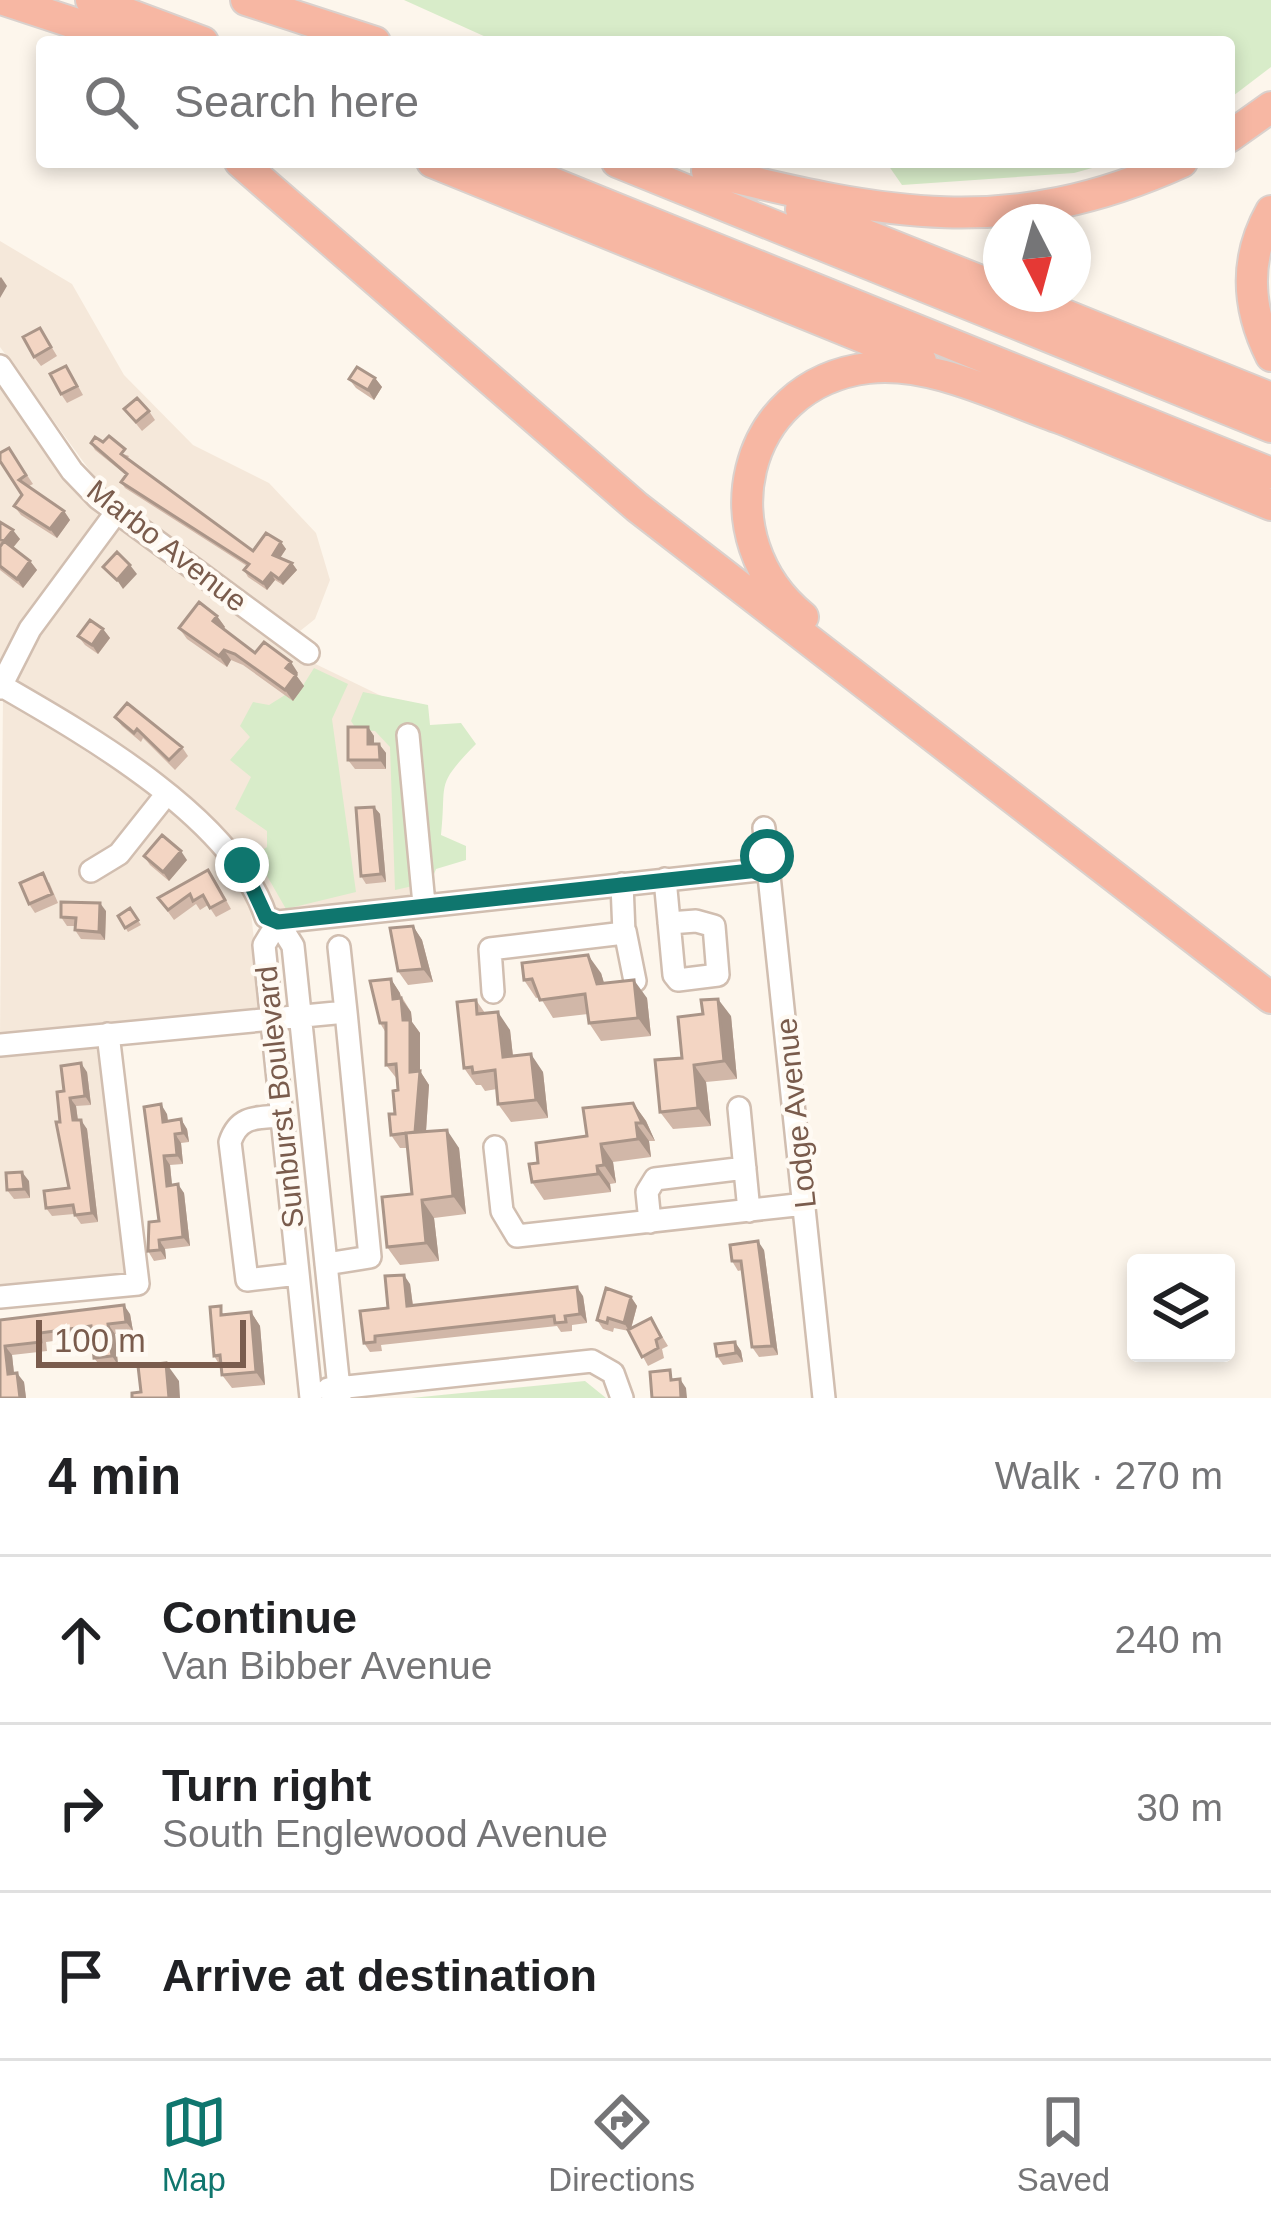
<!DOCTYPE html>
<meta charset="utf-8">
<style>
body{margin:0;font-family:Arial,sans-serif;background:#f6f6f6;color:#202124}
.controls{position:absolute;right:36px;bottom:36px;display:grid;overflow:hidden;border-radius:12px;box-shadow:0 6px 18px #0003}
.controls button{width:108px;height:108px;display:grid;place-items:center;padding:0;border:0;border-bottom:3px solid #e0e0e0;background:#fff;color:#202124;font:60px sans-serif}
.compass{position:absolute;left:983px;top:204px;width:108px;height:108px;border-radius:50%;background:#fff;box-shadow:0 6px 18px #0003;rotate:174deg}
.scale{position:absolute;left:36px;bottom:30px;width:210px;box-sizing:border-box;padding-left:12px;border:6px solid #7a5c4d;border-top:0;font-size:33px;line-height:42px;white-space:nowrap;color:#7a5c4d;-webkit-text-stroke:9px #fffaf3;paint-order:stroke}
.stop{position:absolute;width:36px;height:36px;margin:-27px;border:9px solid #0f766e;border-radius:50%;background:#fff}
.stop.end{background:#0f766e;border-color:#fff;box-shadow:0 3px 12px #0008}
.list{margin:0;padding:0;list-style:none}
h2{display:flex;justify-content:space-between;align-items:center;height:156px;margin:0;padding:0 48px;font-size:51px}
h2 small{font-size:39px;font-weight:400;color:#757577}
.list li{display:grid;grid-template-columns:78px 1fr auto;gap:36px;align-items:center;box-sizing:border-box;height:168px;padding:0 48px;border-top:3px solid #e0e0e0}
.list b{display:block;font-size:45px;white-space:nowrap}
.list p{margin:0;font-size:39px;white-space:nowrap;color:#757577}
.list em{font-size:39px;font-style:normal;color:#757577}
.icon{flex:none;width:66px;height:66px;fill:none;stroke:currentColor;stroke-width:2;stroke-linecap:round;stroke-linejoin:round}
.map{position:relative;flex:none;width:1271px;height:1398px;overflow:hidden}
.search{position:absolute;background:#fff;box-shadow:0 6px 18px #0003;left:36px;right:36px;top:36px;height:132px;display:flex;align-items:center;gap:30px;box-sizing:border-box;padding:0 42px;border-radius:12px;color:#757577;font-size:45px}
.sheet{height:660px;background:#fff}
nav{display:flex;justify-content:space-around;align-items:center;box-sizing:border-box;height:168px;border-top:3px solid #e0e0e0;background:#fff;font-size:33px;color:#757577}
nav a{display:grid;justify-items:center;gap:6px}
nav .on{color:#0f766e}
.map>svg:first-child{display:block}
.residential{fill:#f5e8da}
.green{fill:#d8ecc9}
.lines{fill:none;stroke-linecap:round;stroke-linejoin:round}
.minor-casing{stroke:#d1beb0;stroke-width:26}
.highway-casing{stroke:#dad1cd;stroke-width:34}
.minor{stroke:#fff;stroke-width:21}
.highway{stroke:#f7b7a3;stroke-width:30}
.wall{fill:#d1b7a8}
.shaded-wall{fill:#aa9588}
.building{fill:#f3d5c3;stroke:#aa9588;stroke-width:3}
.route{stroke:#0f766e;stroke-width:15}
.labels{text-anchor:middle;stroke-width:9;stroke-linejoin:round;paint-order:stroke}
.street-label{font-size:30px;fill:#7a5c4d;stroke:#fffaf3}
</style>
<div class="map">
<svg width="1271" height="1398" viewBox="0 0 1271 1398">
<rect width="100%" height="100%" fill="#fdf6ec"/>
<path class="residential" d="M0 241 72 284 124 375 193 445 269 483 316 533 330 580 315 619 300 631 106 493 0 347Z
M0 380 55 464 102 516 0 665Z
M117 523 299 656 398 704 416 897 277 914 251 859 177 792 17 682 30 646Z
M3 697 149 793 218 854 249 895 262 1012 0 1038Z
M101 1043 132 1278 0 1291V1053Z"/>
<path class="green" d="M404 0H1271V67L1229 99V42H497Z
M886 162H1114L1074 173 902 185Z
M314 668 348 684 332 719 356 892 286 909 255 855 267 847V831L235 809 251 777 230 760 250 737 240 726 253 702 269 705 285 695H297Z
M363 692 428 705 430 725 461 723 476 744C434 787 447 781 441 835L466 846V860L436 869 431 882 395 890 390 747 375 731 357 730 351 721Z
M585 1381 606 1398H411Z"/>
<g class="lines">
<g class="minor-casing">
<path id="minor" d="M0 366 72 471 98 498 308 653
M2 686C89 736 234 819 266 917L278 922 293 946 340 1398
M0 688 30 629 115 514
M408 735 424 904
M764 828 824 1398
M91 871 119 854 165 796
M665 879 674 975 678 980 718 975 714 926 696 921 669 923
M278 922 768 869
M278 922 264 945 311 1398
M625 931 635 981
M339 947 346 1012
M493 992 490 949 624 933 622 884
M0 1045 346 1012 370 1257 326 1264
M739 1108 749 1211
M282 1116C257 1118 239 1115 230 1142L247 1280 298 1274
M495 1147 502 1211 517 1236 805 1204
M650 1222 647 1192 655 1179 745 1168
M0 1297 138 1284 108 1034
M328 1389 592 1361 613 1373 622 1398"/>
</g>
<g class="highway-casing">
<path id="highway" d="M4 0 132 42
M91 0 203 42
M246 0 375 42
M1229 137 1271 107
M240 162 637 507 1271 998
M432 162 921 361
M501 162 1271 473
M617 162 1271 427
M707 171C884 214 1008 241 1182 162
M801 209 1001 289
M1271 211C1244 259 1247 308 1271 356
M1013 294 1271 398
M1043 411 1271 505
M803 617C707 539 739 384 868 368 931 360 1004 399 1062 419"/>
</g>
<use href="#minor" class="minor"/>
<use href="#highway" class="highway"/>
</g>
<path class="wall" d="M40 328 57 356 41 366 34 357Z
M72 375 83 395 67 403 61 394Z
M375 378 382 387 374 400 356 388 349 379Z
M124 409 149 411 155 420 142 431Z
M91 443 129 456 127 459 253 551 281 542 286 549 280 558 292 563 297 570 283 585 275 580 267 590 248 577 244 570 247 566 125 488 121 482 126 475 95 450Z
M9 448 33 484 29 486 64 511 70 520 57 538 21 515 14 506 22 495Z
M0 522 20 539 13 548 30 561 37 570 23 588 0 570Z
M217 616 225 627 223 629 255 653 298 673 296 675 304 686 293 701 243 665 231 660 227 667 187 639 179 628Z
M103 629 110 638 98 654 85 645 78 636Z
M115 717 182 747 188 756 175 770 143 738 141 742 122 726Z
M368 727 374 736V744H379L386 753V769H355L348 760Z
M374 807 380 814 386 882 366 884 361 876Z
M144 856 187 860 169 881 150 865Z
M215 880 231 909 216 917 208 905 200 910 196 904 174 920 158 898Z
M49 882 58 903 35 913 29 904Z
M130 908 141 925 128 932 118 916Z
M106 911 105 940 81 939 75 930V926H67L61 917Z
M413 926 422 940 433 982 408 985 398 971Z
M601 973 604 984 647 998 651 1036 601 1041 589 1023 588 1014 553 1018 540 997 536 998 524 980Z
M391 979 411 1012 412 1022 420 1033V1071L429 1085 426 1132 459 1148 466 1214 434 1218 439 1261 400 1265 387 1247 412 1194 408 1148H400L391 1135 398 1090 397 1079 386 1065V1033L380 1023Z
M476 1000 485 1013 510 1030 513 1056 543 1072 548 1118 511 1122 498 1104 497 1089 485 1091 481 1085H476L464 1068Z
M731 1016 737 1079 706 1082 711 1126 673 1129 660 1112Z
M87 1072 91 1105 76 1106 78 1120 87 1129 98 1222 81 1224 74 1214 52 1216 46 1208 69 1188 60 1122 64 1091Z
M633 1103 646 1121 655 1141H649L651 1157 613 1162 616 1183 610 1184 611 1192 544 1200 532 1182 538 1163 587 1136Z
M167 1114 168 1121 187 1129 189 1142 181 1143 183 1164 170 1165 172 1185 184 1193 190 1246 165 1249 166 1259 154 1261 148 1251 159 1221Z
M29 1181 30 1198 14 1199 7 1190Z
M764 1250 778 1355 759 1357 752 1347 742 1270 738 1271 732 1261Z
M410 1284 413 1305 583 1296 587 1323 572 1325V1331L561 1332 557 1326 381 1345 382 1351 370 1352 364 1343 388 1308Z
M631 1297 637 1306 631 1329 651 1318 668 1346 662 1349 664 1358 648 1366 629 1331 614 1328 613 1332 603 1329 597 1320Z
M251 1312 260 1326 265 1385 232 1388 222 1375 221 1367 214 1356 227 1314Z
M130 1314 133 1331 115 1334 118 1365 101 1367 94 1358 92 1336 46 1342 47 1351 12 1355 14 1373 24 1382 26 1398H0V1320Z
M735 1342 741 1351 743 1362 723 1365 717 1356Z"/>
<path class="shaded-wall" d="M1 277 7 286 0 298V278Z
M375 378 382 387 374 400 368 390Z
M64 511 70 520 57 538 50 529Z
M13 530 20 539 10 551 4 541Z
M281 542 286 549 278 561 273 555Z
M30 561 37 570 23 588 17 579Z
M292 563 297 570 283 585 279 579Z
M130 565 137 574 123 589 117 580Z
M271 573 275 580 267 590 263 583Z
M217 616 225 627 220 632 213 621Z
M103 629 110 638 98 654 92 645Z
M224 650 231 660 227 667 219 656Z
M291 662 298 673 296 675 304 686 293 701 285 690 286 668Z
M368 727 374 736V753L368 744Z
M379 744 386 753V769L380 760Z
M374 807 380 814 386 882 381 874Z
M181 851 187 860 169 881 163 872Z
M100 903 106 911 105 940 99 932Z
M413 926 422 940 433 982 423 969Z
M588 955 601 973 610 1002 597 984Z
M391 979 400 993 402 1012 393 999Z
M634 980 647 998 651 1036 638 1018Z
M401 998 411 1012 412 1022 420 1033V1071L429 1085 425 1146 415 1132Z
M718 999 731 1016 737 1079 724 1061Z
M498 1012 510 1030 515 1075 503 1057Z
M531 1054 543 1072 548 1118 536 1100Z
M81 1063 87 1072 91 1105 85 1096Z
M694 1065 706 1082 711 1126 698 1108Z
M70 1098 76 1106 79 1129 73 1120Z
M633 1103 646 1121 655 1141 642 1123Z
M161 1104 167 1114 169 1131 163 1122Z
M181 1119 187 1129 189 1142 183 1133Z
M81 1120 87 1129 98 1222 92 1213Z
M636 1123 649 1141 651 1157 638 1139Z
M447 1130 459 1148 466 1214 453 1196Z
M175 1134 181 1143 183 1164 177 1155Z
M601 1144 613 1162 616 1183 604 1165Z
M164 1156 170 1165 173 1195 167 1186Z
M597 1166 610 1184 611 1192 598 1174Z
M22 1172 29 1181 30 1198 24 1189Z
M178 1184 184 1193 190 1246 183 1237Z
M422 1200 434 1218 439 1261 426 1243Z
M159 1240 165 1249 166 1259 160 1250Z
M758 1241 764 1250 778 1355 772 1346Z
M404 1275 410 1284 414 1315 407 1306Z
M577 1287 583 1296 587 1323 580 1314Z
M631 1297 637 1306 630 1332 624 1323Z
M124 1305 130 1314 133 1331 126 1322Z
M251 1312 260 1326 265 1385 256 1372Z
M108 1324 115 1334 118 1365 112 1356Z
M735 1342 741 1351 743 1362 736 1353Z
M5 1346 12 1355 15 1383 8 1374Z
M166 1363 179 1381 180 1398H169Z
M17 1373 24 1382 26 1398H20Z
M680 1379 686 1388 687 1398H681Z"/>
<path class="building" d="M40 328 51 347 34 357 23 337Z
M66 366 77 386 61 394 50 374Z
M357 367 375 378 368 390 349 379Z
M137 398 149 411 136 422 124 409Z
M109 436 125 449 121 454 253 551 266 533 281 542 273 555 292 563 279 579 271 573 263 583 244 570 249 564 121 482 127 474 91 443 95 437 103 442Z
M9 448 26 475 19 480 64 511 50 529 14 506 22 495 0 461V453Z
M0 522 13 530 4 541 30 561 17 579 0 566V547L4 541 0 539Z
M117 552 130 565 117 580 103 567Z
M199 602 217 616 213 621 255 653 264 642 291 662 286 668 296 675 285 690 235 654 224 650 219 656 179 628Z
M90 620 103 629 92 645 78 636Z
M127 703 182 747 169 760 137 729 134 733 115 717Z
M348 727H368V744H379L380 760H348Z
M374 807 381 874 361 876 356 808Z
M162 835 181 851 163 872 144 856Z
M208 870 225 900 210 908 203 895 193 901 190 894 168 910 158 898Z
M43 873 52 894 29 904 20 883Z
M61 902 100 903 99 932 75 930 76 918 61 917Z
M130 908 138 920 125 928 118 916Z
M413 926 423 969 398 971 390 928Z
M588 955 597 984 634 980 638 1018 589 1023 585 994 540 1000 532 979 524 980 522 963Z
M391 979 393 999 401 998 403 1020H410V1072L420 1071 415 1132 391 1135 389 1114H395L393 1091 398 1090 396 1064 386 1065V1023H380L370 981Z
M718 999 724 1061 694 1065 698 1108 660 1112 655 1060 682 1058 678 1017 703 1014 701 1000Z
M476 1000 477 1014 498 1012 503 1057 531 1054 536 1100 498 1104 495 1070 473 1073 472 1067 464 1068 457 1002Z
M81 1063 85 1096 70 1098 73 1120H81L92 1213 75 1215 73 1205 46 1208 44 1191 69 1188 56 1122H60L57 1092 64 1091 61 1066Z
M633 1103 642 1123H636L638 1139 601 1144 604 1165 597 1166 598 1174 532 1182 529 1164 538 1163 536 1143 587 1136 583 1108Z
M161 1104 163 1122 181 1119 183 1133 175 1134 177 1155 164 1156 167 1186 178 1184 183 1237 159 1240 160 1250 148 1251 149 1222 159 1221 144 1107Z
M447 1130 453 1196 422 1200 426 1243 387 1247 382 1197 412 1194 406 1133Z
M22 1172 24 1189 7 1190 6 1173Z
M758 1241 772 1346 752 1347 741 1261H732L730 1245Z
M404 1275 407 1306 577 1287 580 1314 565 1316 566 1322 555 1323 554 1316 375 1336V1342L364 1343 360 1311 388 1308 385 1276Z
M606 1288 631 1297 624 1323 608 1318 607 1323 597 1320Z
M124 1305 126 1322 108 1324 112 1356 94 1358 91 1326 40 1333 41 1342 5 1346 8 1374 17 1373 20 1398H0V1320Z
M221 1306V1315L251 1312 256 1372 222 1375 220 1355 214 1356 210 1307Z
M651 1318 661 1337 656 1340 658 1348 642 1357 628 1330Z
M735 1342 736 1353 717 1356 715 1344Z
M166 1363 169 1398H132V1393L141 1392 138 1366Z
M670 1370 671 1380 680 1379 681 1398H652L650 1372Z"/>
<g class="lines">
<path class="route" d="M242 865 266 917 278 922 769 869 767 856"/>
</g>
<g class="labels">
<g class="street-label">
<text transform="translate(167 546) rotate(38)" y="10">Marbo Avenue</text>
<text transform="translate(280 1097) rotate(-96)" y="10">Sunburst Boulevard</text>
<text transform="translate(796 1113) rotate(-96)" y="10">Lodge Avenue</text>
</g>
</g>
</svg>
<div class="controls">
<button><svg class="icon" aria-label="layers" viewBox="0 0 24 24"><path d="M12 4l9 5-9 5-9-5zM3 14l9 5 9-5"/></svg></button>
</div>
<svg class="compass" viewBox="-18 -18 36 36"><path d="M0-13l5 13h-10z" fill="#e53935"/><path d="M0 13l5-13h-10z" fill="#757577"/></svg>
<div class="scale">100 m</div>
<div class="stop" style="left:767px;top:856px"></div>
<div class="stop end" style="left:242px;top:865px"></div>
<div class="search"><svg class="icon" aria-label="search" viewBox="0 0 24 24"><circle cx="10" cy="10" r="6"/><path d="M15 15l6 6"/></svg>Search here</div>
</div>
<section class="sheet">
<h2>4 min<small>Walk · 270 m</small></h2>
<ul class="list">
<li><svg class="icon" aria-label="ahead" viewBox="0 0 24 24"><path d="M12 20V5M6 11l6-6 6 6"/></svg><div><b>Continue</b><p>Van Bibber Avenue</p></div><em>240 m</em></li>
<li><svg class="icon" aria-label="right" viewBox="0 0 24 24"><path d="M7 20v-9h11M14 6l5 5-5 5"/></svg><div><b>Turn right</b><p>South Englewood Avenue</p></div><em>30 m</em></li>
<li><svg class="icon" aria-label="arrive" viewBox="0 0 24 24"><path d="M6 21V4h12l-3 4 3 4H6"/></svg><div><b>Arrive at destination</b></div></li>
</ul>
</section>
<nav>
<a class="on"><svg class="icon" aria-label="map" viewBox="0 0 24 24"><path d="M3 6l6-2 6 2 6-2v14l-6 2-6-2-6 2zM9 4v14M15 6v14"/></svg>Map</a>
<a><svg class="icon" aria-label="directions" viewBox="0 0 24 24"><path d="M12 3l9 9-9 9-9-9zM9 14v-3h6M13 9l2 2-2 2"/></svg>Directions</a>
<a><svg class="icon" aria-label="saved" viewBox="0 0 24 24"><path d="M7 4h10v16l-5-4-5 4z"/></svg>Saved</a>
</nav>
